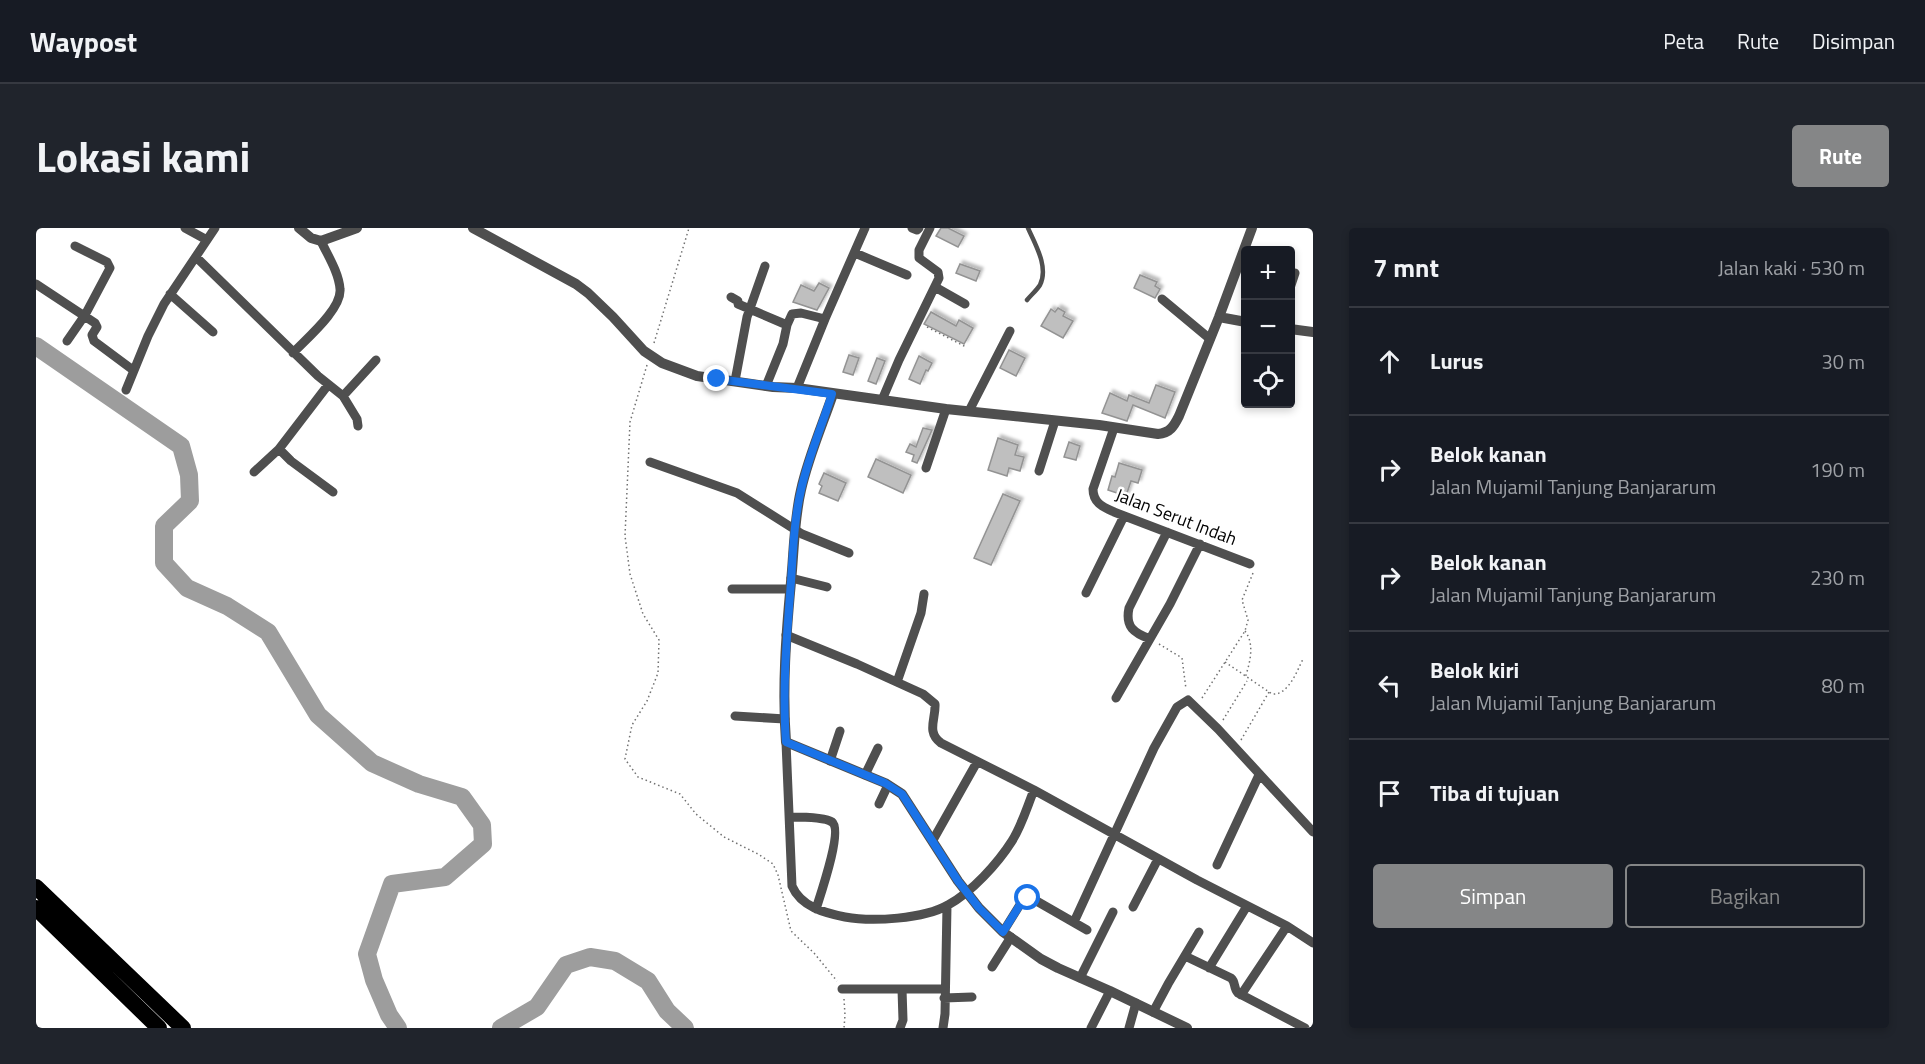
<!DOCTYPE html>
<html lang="id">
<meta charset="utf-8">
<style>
body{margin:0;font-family:"Titillium Web",sans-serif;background:#20242c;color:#f1f3f6}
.controls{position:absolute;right:18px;top:18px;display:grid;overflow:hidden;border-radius:6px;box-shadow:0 3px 9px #0003}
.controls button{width:54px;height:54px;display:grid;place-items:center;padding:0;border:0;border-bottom:2px solid #363941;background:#171b24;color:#f1f3f6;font:30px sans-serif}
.stop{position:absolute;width:18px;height:18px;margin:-14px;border:4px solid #1a73e8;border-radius:50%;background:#fff}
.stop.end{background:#1a73e8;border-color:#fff;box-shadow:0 2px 6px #0008}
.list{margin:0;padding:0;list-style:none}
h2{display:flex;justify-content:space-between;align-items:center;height:78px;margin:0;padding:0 24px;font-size:26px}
h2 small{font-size:20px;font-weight:400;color:#9ea1a6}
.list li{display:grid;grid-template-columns:39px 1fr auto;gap:18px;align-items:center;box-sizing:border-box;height:108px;padding:0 24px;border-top:2px solid #363941}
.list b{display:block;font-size:22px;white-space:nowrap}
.list p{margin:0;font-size:20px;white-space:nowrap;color:#9ea1a6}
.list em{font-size:20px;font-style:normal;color:#9ea1a6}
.actions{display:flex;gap:12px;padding:18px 24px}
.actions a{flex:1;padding:14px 0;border:2px solid #858687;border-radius:6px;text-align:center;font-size:21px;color:#858687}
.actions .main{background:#858687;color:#fff}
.icon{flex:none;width:33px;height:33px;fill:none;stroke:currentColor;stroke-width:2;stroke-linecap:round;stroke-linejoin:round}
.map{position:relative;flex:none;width:1277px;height:800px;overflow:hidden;border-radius:6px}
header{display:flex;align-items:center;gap:36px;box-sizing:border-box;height:84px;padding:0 30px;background:#171b24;border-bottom:2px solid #363941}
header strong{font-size:28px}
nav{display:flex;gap:33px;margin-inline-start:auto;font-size:21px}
.intro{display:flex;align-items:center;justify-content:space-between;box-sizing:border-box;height:144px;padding:0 36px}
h1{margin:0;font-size:42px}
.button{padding:15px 27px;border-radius:6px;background:#858687;color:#fff;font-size:21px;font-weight:700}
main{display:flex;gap:36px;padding:0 36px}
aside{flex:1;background:#171b24;border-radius:6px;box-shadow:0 3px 9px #0003}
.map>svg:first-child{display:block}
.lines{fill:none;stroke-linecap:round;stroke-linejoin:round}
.river{stroke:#9d9d9d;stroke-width:18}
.building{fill:#bfbfbf;stroke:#939393;stroke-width:1.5;filter:url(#shadow)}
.path{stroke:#717171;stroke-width:1.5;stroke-dasharray:1.5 3;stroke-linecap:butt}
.service{stroke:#4f4f4f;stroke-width:4.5}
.minor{stroke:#4f4f4f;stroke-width:9}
.tertiary{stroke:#4f4f4f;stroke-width:10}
.motorway{stroke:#000;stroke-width:16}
.route{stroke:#1a73e8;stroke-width:8}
.labels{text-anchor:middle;stroke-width:5;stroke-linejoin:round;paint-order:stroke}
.street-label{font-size:18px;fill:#000;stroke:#fff}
</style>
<header>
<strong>Waypost</strong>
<nav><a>Peta</a><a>Rute</a><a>Disimpan</a></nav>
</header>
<div class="intro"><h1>Lokasi kami</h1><a class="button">Rute</a></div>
<main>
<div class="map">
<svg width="1277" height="800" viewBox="0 0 1277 800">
<defs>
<filter id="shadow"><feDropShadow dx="3" dy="-3" stdDeviation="1.5" flood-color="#0004"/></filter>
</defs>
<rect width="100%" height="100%" fill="#fff"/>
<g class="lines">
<path class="river" d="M0 118 145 218 153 247 154 273 128 298V335L151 360 191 378 232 404 282 487 336 535 383 556 426 569 446 597 447 616 409 649 356 656 331 726 338 752 353 787 362 800
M465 800 501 779 530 737 554 729 579 733 612 753 631 783 649 800"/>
</g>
<path class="building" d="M905 0H912L928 8 922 19 900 8Z
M924 36 944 43 940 53 920 45Z
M1104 47 1121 54 1119 58 1124 61 1119 70 1098 60Z
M783 55 793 60 781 82 757 74 765 57 778 63Z
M1022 80 1029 84 1027 88 1037 93 1027 110 1005 98 1015 81 1019 84Z
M895 84 920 98 923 92 937 100 928 116 888 96Z
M973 122 989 130 980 148 964 140Z
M813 127 823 130 817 147 807 144Z
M883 128 896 135 892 143 890 142 884 156 873 151Z
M841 130 849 133 840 156 832 153Z
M1120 157 1139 164 1129 190 1097 177 1091 193 1066 185 1074 165 1091 173 1093 167 1113 175Z
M887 200 896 202 881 235 876 233 878 227 870 224 874 216 880 219Z
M962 210 982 217 979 227 988 229 984 243 973 240 971 248 952 242Z
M1033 214 1044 218 1040 232 1028 229Z
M840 231 875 247 867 265 832 249Z
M1083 235 1106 242 1102 255 1095 253 1090 268 1072 262 1076 248 1079 249Z
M788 245 810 255 802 273 783 265 786 258 783 256Z
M967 266 984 273 955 337 938 330Z"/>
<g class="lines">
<path class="path" d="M891 99 930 119
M618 115 653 0
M611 137 594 194 589 308 594 346 607 386 623 412 622 445 611 473 596 497 589 531 602 549 644 566 660 586 688 609 722 626 737 636 742 647 755 703 778 725 801 753
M1209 403C1219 416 1214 435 1209 450
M1123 416 1146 430 1150 461
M1189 434 1236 466C1252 468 1261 443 1267 431
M1166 470 1209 403 1212 392 1206 372 1217 345
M1187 492 1211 453
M1205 512 1233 464
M808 771 809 787 808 800"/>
<path class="service" d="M991 72C995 67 1001 62 1004 57 1013 39 999 16 992 0"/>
<path class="minor" d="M149 0 171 12
M876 0 881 2 883 0
M819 25 871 47
M160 29 282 148 307 168 321 191 322 198
M0 56 59 95 61 99 56 107 58 113 97 142
M899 59 929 76
M1254 60 1259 45
M134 66 177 104
M695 69 702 73V76L751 97
M1126 71 1174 111
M31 113 49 87 74 40 71 34 39 18
M257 125C270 111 306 81 304 61 303 45 292 28 285 13
M699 153 711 89 729 38
M730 158 747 116 751 97 756 86 765 85 789 91
M761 160 789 91 829 0
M90 162 112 108 128 76 179 0
M307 168 340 132
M846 172 863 132 903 50 902 44 883 30V22L894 0
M933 183 974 103
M1078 200 1057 261C1057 275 1067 279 1078 284L1214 336
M243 221 255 233 297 264
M614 234 701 265 766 306 813 325
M890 240 910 181
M1003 243 1019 193
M218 244 243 221 292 157
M755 350 791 359
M696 361H754
M1050 365 1088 288
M750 407 821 436 887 466 899 476C900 491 890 504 905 515L998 562 1161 652 1251 698 1277 715
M1114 411C1098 405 1089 399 1093 380L1131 304
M861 454 885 385 888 366
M1080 470 1134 376 1164 316
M699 488 749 491
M750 514 756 658C765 679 789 685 809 689 836 694 888 691 912 677 936 664 962 635 976 613 986 597 991 579 998 562
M794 533 804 503
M829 547 842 520
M843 576 852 557
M754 589C764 589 789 589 796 594 807 602 784 668 780 681
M897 612 941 534
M1181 637 1223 547
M1097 679 1122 631
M1038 694 1118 520 1141 479 1152 472 1182 501 1277 604
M967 704 985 675 992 670 997 671 1051 702
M1149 728 1195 750C1200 754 1197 760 1202 765L1269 800
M956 739 975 709
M1173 740 1211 678
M1044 750 1077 684
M806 761H908
M1205 767 1251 698
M908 770 936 769
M1117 784 1132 756 1163 704
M864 800 867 792 866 761
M907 800 909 786 911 678
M1055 800 1074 763
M1093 800 1100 775"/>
<path class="tertiary" d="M263 0 275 10 285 13 321 0
M437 0 540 56 552 65 577 89 608 123 626 135 661 148 737 159 761 160 910 181 1063 197 1122 206C1134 205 1138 198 1143 188L1183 89 1216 0
M1183 89 1210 94
M1254 101 1277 104
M797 166C786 198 772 230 765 262 758 292 758 323 755 354 750 407 746 461 750 514L849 555 866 566 922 653 943 680 967 704 1005 731 1022 740 1074 763 1151 800"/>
<path class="motorway" d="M0 659 147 800
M0 680 123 800"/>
</g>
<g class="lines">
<path class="route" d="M681 151 796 166C786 198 772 230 765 262 758 292 757 323 755 354 751 407 746 461 750 514L849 555 866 566 922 653 943 680 967 704 987 672 992 670"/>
</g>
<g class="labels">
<g class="street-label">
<text transform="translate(1140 289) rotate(21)" y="6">Jalan Serut Indah</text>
</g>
</g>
</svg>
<div class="controls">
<button>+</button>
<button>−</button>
<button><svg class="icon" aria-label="locate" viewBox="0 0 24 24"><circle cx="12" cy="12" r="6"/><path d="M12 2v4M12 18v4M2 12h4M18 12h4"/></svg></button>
</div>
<div class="stop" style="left:992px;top:670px"></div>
<div class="stop end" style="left:681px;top:151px"></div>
</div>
<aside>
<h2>7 mnt<small>Jalan kaki · 530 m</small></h2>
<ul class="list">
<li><svg class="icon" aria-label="ahead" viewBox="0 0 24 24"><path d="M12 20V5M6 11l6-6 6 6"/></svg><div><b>Lurus</b></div><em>30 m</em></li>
<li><svg class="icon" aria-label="right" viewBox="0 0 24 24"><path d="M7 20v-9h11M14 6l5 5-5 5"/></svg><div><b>Belok kanan</b><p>Jalan Mujamil Tanjung Banjararum</p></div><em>190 m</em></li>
<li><svg class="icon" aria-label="right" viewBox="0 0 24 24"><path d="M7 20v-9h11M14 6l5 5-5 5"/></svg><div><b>Belok kanan</b><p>Jalan Mujamil Tanjung Banjararum</p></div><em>230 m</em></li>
<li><svg class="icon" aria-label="left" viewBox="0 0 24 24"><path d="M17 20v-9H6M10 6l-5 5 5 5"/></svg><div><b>Belok kiri</b><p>Jalan Mujamil Tanjung Banjararum</p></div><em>80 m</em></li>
<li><svg class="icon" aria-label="arrive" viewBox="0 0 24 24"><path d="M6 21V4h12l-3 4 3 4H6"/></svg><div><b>Tiba di tujuan</b></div></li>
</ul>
<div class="actions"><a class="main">Simpan</a><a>Bagikan</a></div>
</aside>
</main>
